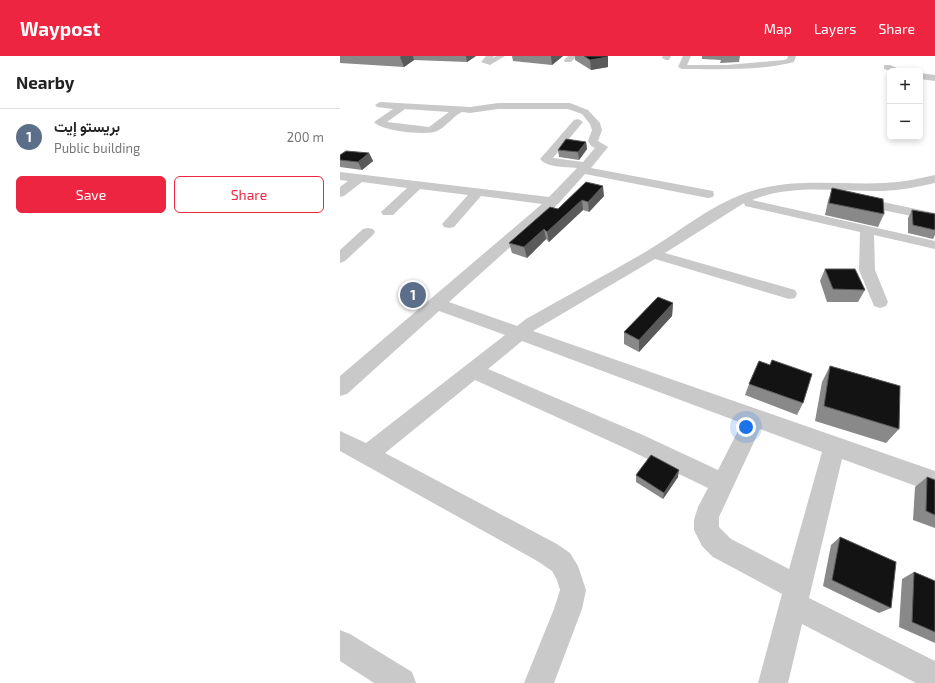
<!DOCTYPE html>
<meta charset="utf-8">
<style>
body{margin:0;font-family:"Exo 2",Vazirmatn,sans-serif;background:#f6f6f6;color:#222}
.controls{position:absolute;right:12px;top:12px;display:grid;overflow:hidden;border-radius:6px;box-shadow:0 2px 6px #0003}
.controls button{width:36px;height:36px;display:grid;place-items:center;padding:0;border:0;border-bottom:1px solid #e0e0e0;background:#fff;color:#222;font:20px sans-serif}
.you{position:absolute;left:406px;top:371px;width:14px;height:14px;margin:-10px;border:3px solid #fff;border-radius:50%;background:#1a73e8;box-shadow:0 0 0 6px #1a73e833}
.badge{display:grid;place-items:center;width:26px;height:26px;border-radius:50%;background:#ed2541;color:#fff;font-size:13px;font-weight:700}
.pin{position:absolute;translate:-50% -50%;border:2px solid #fff;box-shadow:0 1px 4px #0006}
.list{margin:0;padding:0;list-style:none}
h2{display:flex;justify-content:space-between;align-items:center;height:52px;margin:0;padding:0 16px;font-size:17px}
h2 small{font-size:13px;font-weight:400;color:#767676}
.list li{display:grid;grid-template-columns:26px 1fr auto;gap:12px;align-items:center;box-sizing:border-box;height:56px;padding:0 16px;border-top:1px solid #e0e0e0}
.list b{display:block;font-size:15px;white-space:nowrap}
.list p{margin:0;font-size:13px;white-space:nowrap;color:#767676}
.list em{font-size:13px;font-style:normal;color:#767676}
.actions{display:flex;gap:8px;padding:12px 16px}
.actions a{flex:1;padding:9px 0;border:1px solid #ed2541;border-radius:6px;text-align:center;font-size:14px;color:#ed2541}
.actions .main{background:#ed2541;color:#fff}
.map{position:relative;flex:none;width:595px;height:627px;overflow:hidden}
header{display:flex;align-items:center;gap:24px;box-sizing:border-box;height:56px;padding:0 20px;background:#ed2541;color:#fff}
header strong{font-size:19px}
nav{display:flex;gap:22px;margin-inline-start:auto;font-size:14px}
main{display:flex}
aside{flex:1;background:#fff}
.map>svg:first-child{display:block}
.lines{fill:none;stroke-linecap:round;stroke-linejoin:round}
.minor{fill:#c9c9c9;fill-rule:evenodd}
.wall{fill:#898989}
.shaded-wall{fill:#5a5a5a}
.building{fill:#131313;stroke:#5a5a5a}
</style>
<header>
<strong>Waypost</strong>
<nav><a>Map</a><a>Layers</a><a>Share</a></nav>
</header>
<main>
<aside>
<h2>Nearby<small></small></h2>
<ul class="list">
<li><span class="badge" style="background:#5c6f8a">1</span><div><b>بريستو إيت</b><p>Public building</p></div><em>200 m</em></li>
</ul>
<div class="actions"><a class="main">Save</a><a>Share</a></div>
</aside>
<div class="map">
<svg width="595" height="627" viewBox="0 0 595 627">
<rect width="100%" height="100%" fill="#fff"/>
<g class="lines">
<path class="minor" d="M146 0H154L153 2 156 0H165L150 9 141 6Z
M228 0H237L231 6H225L224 4Z
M323 0H331L329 4H326L322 2Z
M343 0H351L347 9H387L444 4 447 3 448 0H456L454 6C422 15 376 13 342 13L338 11Z
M544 9H550L564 15H551L544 13Z
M580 17 595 19V25L580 23Z
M40 46 130 51 158 47H230L248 54 260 67 262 74 258 85 268 91 251 112 368 134 373 135 374 138 373 141 368 142 245 118 218 148 109 246 177 270 186 263C226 240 268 218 307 195 342 174 376 145 415 134 457 122 501 129 544 127 562 126 578 123 595 119V127C578 131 561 134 543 135 500 136 453 127 412 144L595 185V193L534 179 535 214 548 246 546 250 540 252 534 250 519 214 520 176 405 150 404 147 325 197 455 234 457 238 455 242 449 243 315 203 193 275 595 415V437L502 403 469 542 595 605V627H576L462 568 448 627H418L442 538 373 501 362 490 354 474V464L358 451 368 432 287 393 135 324 45 397 217 488 230 497 238 510 246 534 242 553 214 627H184L214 553 220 534 217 524 212 515 199 506 0 395V375L26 387 165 279 99 255 7 338 0 340V320L202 148 141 140 114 171 109 172 104 171 102 168 128 139 80 133 53 159H43L41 156 67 132 22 126 4 140 0 141V131L8 125 0 124V116L209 141 237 112C227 111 207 112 200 103L234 64 238 63 243 66 213 102 243 106 255 92 251 90 248 85 252 74 250 68 242 58 228 53H158L130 57 122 56C112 61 106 71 97 75 87 80 41 75 34 66L53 53 37 51 35 49ZM65 53 109 56 89 71 47 66ZM182 285 402 367 378 414 303 379 148 313ZM420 373 482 396 449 513 391 483 379 471V461Z
M519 141 595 157V165L514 148 513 145 514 142Z
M28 172 33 173 35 176 33 179 5 205 0 207V194L23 173Z
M0 574 10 578 72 616 76 627H34L0 605Z"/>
</g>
<path class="wall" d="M0 0H136L127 6 74 4 64 11 0 7Z
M172 0H223L212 9 173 5Z
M235 0H267L268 1V11L251 14 235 4Z
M362 0H400L399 6 380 7 381 4 362 3Z
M246 86 247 93 239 104 219 101 218 94Z
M29 97 33 105 22 114 0 111V99Z
M246 126 264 140 249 156 243 154 209 186 206 183 187 202 172 197 169 187 218 153Z
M492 132 544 158 538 171 485 159 488 145Z
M572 154 595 158V179L593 183 568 177V162Z
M485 213 525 234 518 246H487L480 225Z
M333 247 332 260 299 296 284 288V276Z
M490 310 559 373 546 387 475 365 482 326Z
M409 328 463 347 457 359 405 339Z
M296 419 338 421 323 443 296 426Z
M587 421 595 424V472L573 464 575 431Z
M500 481 551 552 539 557 483 530 491 489Z
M574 516 595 525V587L559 571 562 523Z"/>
<path class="shaded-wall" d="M61 0H73L74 4 64 11 60 1Z
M126 0H136L127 6Z
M211 0H223L212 9Z
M268 1V11L251 14 250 4Z
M246 86 247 93 239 104 238 96Z
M29 97 33 105 22 114 18 106Z
M263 130 264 140 249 156 248 146Z
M242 144 243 154 209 186 207 176Z
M204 173 206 183 187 202 184 191Z
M333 247 332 260 299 296V284Z
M339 414 338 421 323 443 324 437Z"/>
<path class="building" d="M244 0H267L268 1 250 4Z
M226 83 246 86 238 96 218 94Z
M6 95 29 97 18 106 0 104V99Z
M246 126 263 130 248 146 242 144 207 176 204 173 184 191 169 187 210 151 218 153Z
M492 132 543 143 544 158 489 147Z
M572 154 595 158V174L573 169Z
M485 213H515L525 234 493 233Z
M318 241 333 247 299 284 284 276Z
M432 304 472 318 463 347 409 328 419 305 430 309Z
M490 310 560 330 559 373 484 350Z
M311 399 339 414 324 437 296 419Z
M587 421 595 424V459L586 455Z
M500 481 556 506 551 552 492 524Z
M574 516 595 525V576L572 566Z"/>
</svg>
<div class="controls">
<button>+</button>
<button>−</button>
</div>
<div class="you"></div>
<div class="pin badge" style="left:73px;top:239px;background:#5c6f8a">1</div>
</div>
</main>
